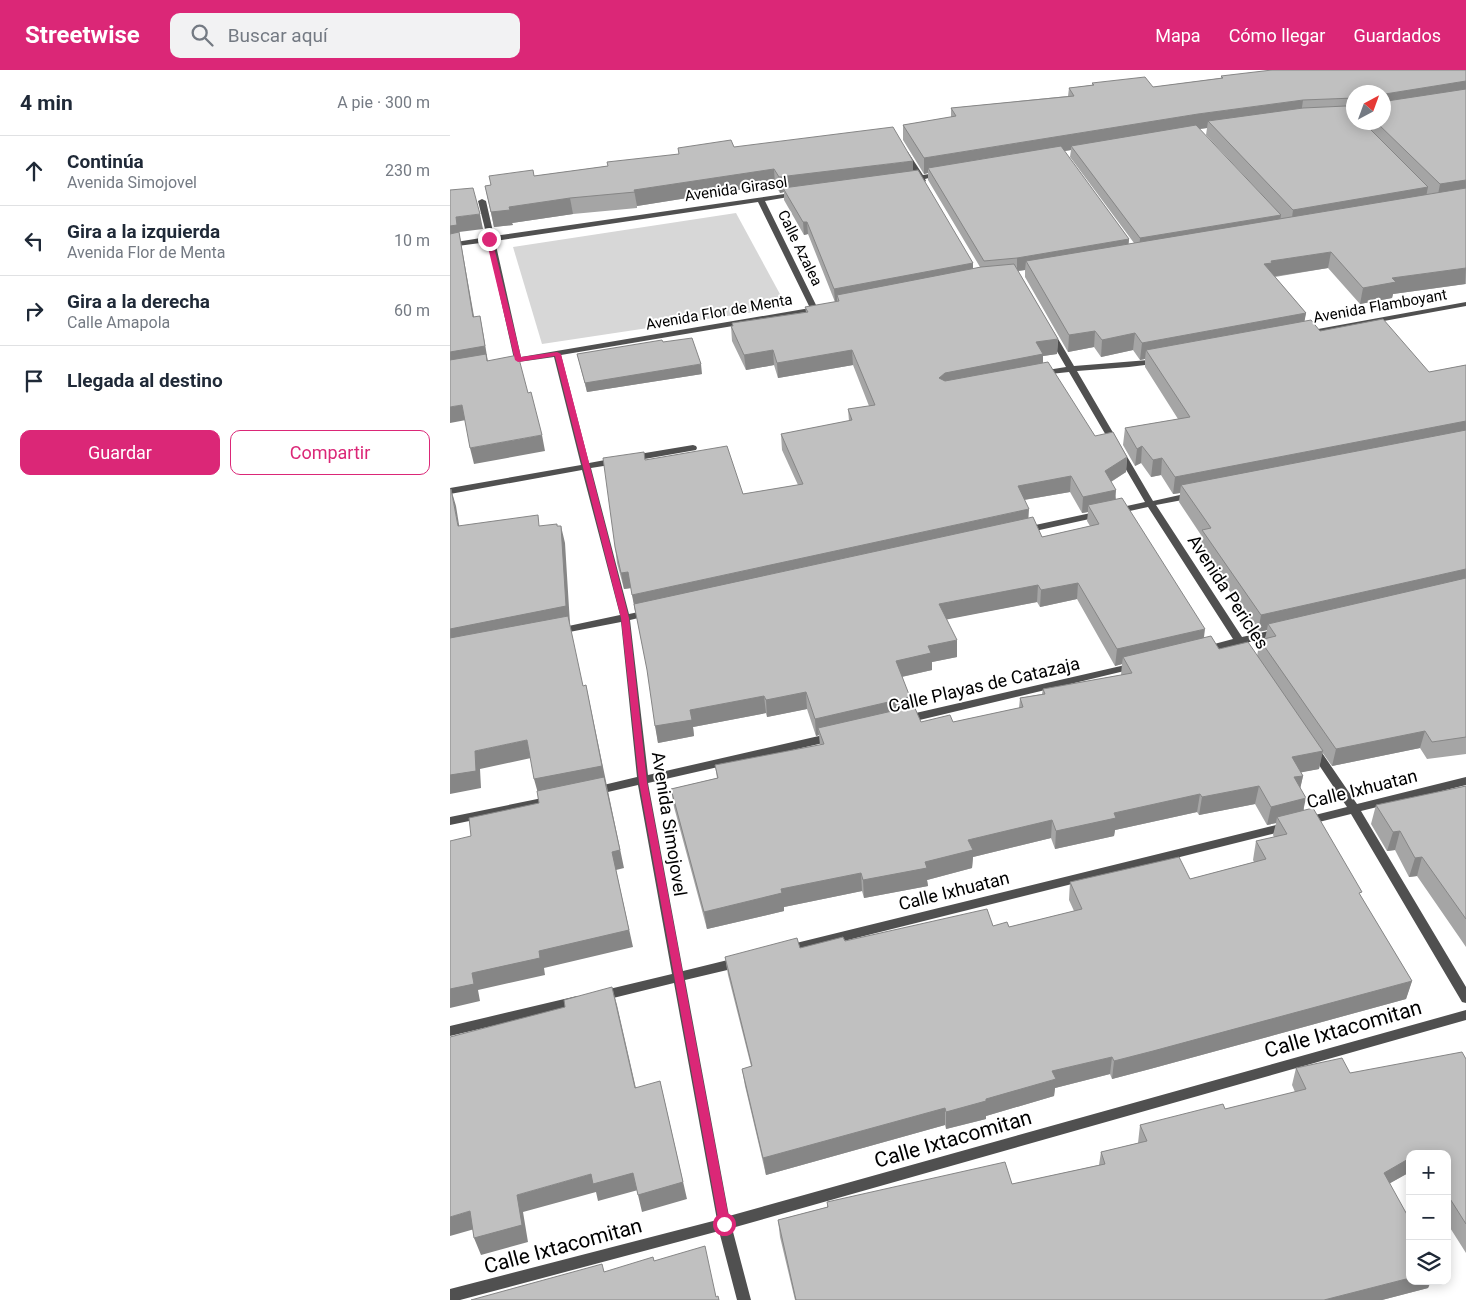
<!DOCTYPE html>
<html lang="es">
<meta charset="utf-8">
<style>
body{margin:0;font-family:Roboto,sans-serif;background:#f2f2f3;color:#1f2937}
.controls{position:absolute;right:15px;bottom:15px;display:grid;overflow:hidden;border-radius:10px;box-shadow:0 2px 12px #0003}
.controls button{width:45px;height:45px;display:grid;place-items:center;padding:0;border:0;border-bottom:1px solid #e0e1e3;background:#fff;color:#1f2937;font:25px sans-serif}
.compass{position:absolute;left:896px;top:15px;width:45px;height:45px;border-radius:50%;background:#fff;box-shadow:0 2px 12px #0003;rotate:41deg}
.stop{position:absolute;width:15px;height:15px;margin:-11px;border:4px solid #db2777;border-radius:50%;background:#fff}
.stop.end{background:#db2777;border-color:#fff;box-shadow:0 1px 5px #0008}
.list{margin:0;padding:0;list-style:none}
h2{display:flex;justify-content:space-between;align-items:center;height:65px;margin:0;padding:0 20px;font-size:21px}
h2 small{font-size:16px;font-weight:400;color:#747a83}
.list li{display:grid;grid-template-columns:32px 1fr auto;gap:15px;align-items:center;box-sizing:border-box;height:70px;padding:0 20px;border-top:1px solid #e0e1e3}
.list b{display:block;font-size:19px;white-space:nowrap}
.list p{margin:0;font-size:16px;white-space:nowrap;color:#747a83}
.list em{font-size:16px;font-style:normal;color:#747a83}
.actions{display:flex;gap:10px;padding:15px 20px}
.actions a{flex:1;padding:11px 0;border:1px solid #db2777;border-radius:10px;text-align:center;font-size:18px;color:#db2777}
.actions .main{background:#db2777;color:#fff}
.icon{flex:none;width:28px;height:28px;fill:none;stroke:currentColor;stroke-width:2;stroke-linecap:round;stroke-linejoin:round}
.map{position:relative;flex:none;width:1016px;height:1230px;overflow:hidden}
header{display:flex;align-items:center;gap:30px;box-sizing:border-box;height:70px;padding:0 25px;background:#db2777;color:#fff}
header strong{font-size:24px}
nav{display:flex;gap:28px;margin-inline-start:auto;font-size:18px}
.search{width:350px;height:45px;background:#f2f2f3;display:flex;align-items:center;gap:12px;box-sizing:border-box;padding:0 18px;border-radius:10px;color:#747a83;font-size:19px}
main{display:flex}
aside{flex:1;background:#fff}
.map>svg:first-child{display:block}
.green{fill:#d7d7d7}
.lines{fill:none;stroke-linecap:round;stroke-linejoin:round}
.minor{fill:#505050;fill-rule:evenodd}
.wall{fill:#a5a5a5;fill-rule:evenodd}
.shaded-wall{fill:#868686}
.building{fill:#c0c0c0;stroke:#868686}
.route{fill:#db2777}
.labels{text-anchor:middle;stroke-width:4;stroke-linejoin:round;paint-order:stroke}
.far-street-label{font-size:15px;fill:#000;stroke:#fff}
.street-label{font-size:18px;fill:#000;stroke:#fff}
.near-street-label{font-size:21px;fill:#000;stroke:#fff}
</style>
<header>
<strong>Streetwise</strong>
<div class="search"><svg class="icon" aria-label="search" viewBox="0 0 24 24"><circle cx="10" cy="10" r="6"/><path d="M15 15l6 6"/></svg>Buscar aquí</div>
<nav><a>Mapa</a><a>Cómo llegar</a><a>Guardados</a></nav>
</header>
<main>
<aside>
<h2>4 min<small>A pie · 300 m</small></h2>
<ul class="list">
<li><svg class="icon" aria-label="ahead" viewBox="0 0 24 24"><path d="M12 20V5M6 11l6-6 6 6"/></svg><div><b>Continúa</b><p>Avenida Simojovel</p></div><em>230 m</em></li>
<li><svg class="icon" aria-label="left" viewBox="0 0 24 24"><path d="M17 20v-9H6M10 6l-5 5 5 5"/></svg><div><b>Gira a la izquierda</b><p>Avenida Flor de Menta</p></div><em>10 m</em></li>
<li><svg class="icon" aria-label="right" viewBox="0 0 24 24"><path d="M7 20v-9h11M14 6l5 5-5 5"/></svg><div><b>Gira a la derecha</b><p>Calle Amapola</p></div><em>60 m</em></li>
<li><svg class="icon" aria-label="arrive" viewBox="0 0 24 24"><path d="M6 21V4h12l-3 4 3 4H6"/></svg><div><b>Llegada al destino</b></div></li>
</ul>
<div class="actions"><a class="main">Guardar</a><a>Compartir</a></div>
</aside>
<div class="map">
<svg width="1016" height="1230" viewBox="0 0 1016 1230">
<rect width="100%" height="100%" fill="#fff"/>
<path class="green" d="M286 143 337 237 92 274 63 177Z"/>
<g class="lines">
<path class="minor" d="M454 82H458L473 105 491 102 494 104 475 109 476 111 473 113 469 110H457V108L466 106 453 83Z
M348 122 350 123V125L315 131 367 237H372V241L111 285 139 393 166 388 170 391 166 394 141 398 179 544 198 540 203 543 201 545 180 550 198 705 382 663 386 664 387 667 386 670 382 671 198 713 233 901 290 887 294 889 296 892 294 895 290 897 235 910 279 1146 1016 940V950L282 1158 301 1230H287L269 1161 10 1230H0V1219L267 1150 224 913 151 931 147 930 145 926 147 922 151 921 222 904 188 715 145 725 141 724 140 721 141 718 145 717 187 707 171 552 109 564 104 561 109 558 170 545 132 400 0 424V418L131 395 104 287 55 294V290L64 289 38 172 0 177V173L37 167 28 131 32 129 36 131 44 166ZM308 132 360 238 71 287 45 171Z
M1016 232V236L868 263 864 261 868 259Z
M598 262H604L624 296 711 289V293L679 297 627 301 703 431 743 422 747 425 743 428 706 435 792 567 827 559 832 562 830 564 796 573 797 575 795 577 792 578 787 575 756 582 753 581 751 579 753 577 783 569 698 437 666 444 662 441 663 439 695 432 619 302 591 305 587 303 591 301 616 297 597 264Z
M243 375 246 376 247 378 246 380 183 391 179 388 183 385Z
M650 441 654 444 653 446 576 463 571 460 576 457Z
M684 593 687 594 689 596 687 598 457 653 452 649 457 645Z
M864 676 868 677 907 734 1016 707V715L911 741 1016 917V933L1012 932 901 744 857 755 853 754 852 751 853 748 897 737 859 680 860 677Z
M102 726 106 727 107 730 106 733 0 755V747Z
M838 752 842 753 843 756 842 759 338 885 334 883 332 880 334 877 338 875Z
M127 926 131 927 133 931 131 935 127 936 0 966V956Z"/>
</g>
<path class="wall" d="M1016 0V214L943 224 942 228 910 234 878 198 825 207 856 243 854 251 870 261 979 302 1016 295V684L977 689 970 678 882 696 872 682 869 699 851 702 853 706 850 718 854 740 911 827 962 911 956 929 700 999 662 1009 660 1004 605 1018 604 1026 536 1046V1049L496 1059 495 1055 316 1105 295 1016 292 999 301 996 278 905 275 887 350 878 395 871 543 856 559 857 624 841 619 830 620 812 740 809 804 792 803 790 806 771 824 767 823 765 826 753 817 755 805 734 749 745 747 742 665 760 664 766 605 779 601 768 523 787 522 798 477 810 478 816 414 828 412 821 334 837V841L257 859 224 737 221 719 267 708 265 695 370 675 369 665 366 666 357 639 317 647 316 643 243 657 244 666 208 673 198 603 181 518 174 519 167 493 165 477 195 390 293 424 348 415 332 380 331 364 399 351 398 339 419 336 403 295 328 308 324 295 296 300 282 271 281 256H283L282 253 356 242 355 237 385 232 358 164 354 165 334 130V122L330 123 325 114 187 136V138L123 144 62 153 63 155 44 157 35 116 84 106 158 96 284 77 463 100 523 193V199L530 197 478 110V103L474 104 453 70V55L501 47V38L618 26 619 18 642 15V13L703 17 771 8V6ZM904 22 934 52H904ZM757 58 756 65 829 143 749 59ZM621 80 620 87 684 173 678 174 679 169 614 81ZM575 200V207L618 282 644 277 651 287 683 280 690 290 695 289V297L728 349 675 358 673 375 685 396 691 393 701 407 711 405 723 424 730 423 729 432 751 465 749 477 808 562 817 560 815 568 810 570 807 586 769 579 754 568 666 429 661 412 676 402 677 387 645 366 593 293V286L607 284 608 269 568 201ZM620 422 632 443 638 442 637 451 640 456 592 467 578 448 574 430ZM627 529 665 596 672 594 671 605 593 619 592 624 570 628 569 638 503 652H471L460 637V627L452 607 482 600V592L507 587 496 549 587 532 590 537Z
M213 272 252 304 137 322 127 284Z
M1016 716V877L967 806 959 807 945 780 937 781 921 754 926 735Z
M1016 989V1183L997 1153V1084H960V1102L940 1113 960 1211H981L978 1218 932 1230H345L330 1167 328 1150 377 1137V1132L562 1114 649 1095 651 1082 688 1073 690 1055 775 1039 845 1022 842 1015 846 998 900 1003Z"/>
<path class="shaded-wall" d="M1016 11V25L934 39 935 24Z
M853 30 851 45 758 51 757 58 621 76V80L481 103 478 98V103L474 104V88L748 44Z
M463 91V106L333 118 334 122 330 123 329 107Z
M324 99 325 114 187 136 184 120Z
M1016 110V126L987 130 990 114Z
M978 117 975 132 841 155 843 140Z
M120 128 123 144 62 153 63 155 44 157 41 142 59 137Z
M30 144 33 159 9 162 27 263 0 172V156L6 147Z
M831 145 829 157 689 180 690 168Z
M353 152H357L358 164 354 165Z
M679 169 678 182 576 191 575 200 567 201V188Z
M881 182 878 198 820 207 814 194 821 191Z
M523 193V206L387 225V231L385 232 384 219Z
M1016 198 1015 214 943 224 942 228 910 234 913 218 942 208Z
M856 243 853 260 696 280 695 289 690 290 692 273Z
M30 246 33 262 38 292 0 298V282Z
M645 261 644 277 618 282 619 265Z
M685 263 683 280 651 287 652 270Z
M608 269 607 284 593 286V299L495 318 489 308 495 303 586 272Z
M323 280 324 295 296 300 294 285Z
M402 280 403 295 328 308 327 293Z
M251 294 252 304 137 322 135 313Z
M12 335 16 350 0 353V337Z
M1016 351V367L731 415 730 423 723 424 725 407Z
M92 365 95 381 24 394 20 378Z
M692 376 691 393 685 396 687 379Z
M677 387 676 402 654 416 655 401Z
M712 388 711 405 701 407 703 390Z
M621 406 620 422 567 431 568 416Z
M1 419 6 436 12 473 8 456Z
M666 420 665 436 638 435V442L632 443 633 427Z
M579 439 578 455 185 541 182 525Z
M111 456 115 473 120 554 0 577V559Z
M1016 499V515L818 554 817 560 808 562 811 545Z
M178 502 181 518 174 519 171 503Z
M628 513 627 529 590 537 591 520Z
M588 515 587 532 489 551V534Z
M755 559 753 575 673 587 672 594 665 596 667 579Z
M507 570V587L482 592V600L446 608V591L478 576Z
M136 615 174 798 166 800 183 877 94 898 95 905 28 920 30 931 0 938V919L22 903 89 881V727L84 709Z
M356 622 357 639 317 647 316 630Z
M314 626 316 643 243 657 244 666 208 673 205 656 240 640Z
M460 627V644L368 658 369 665 366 666 365 649Z
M975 661 970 678 882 696 886 679Z
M77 670 81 688 30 699 31 718 0 724V705L25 681Z
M873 681 869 699 838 705 842 687Z
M853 706 849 724 844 707Z
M809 716 805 734 749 745 752 727Z
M750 724 747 742 665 760 664 766 605 779 606 761 664 743Z
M856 728 852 746 827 747 826 753 817 755 821 737Z
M602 750 601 768 523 787 522 798 477 810 478 816 414 828 413 810 475 792 518 770Z
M950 761 945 780 937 781 943 762Z
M972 787 967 806 959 807 965 788Z
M411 803 412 821 334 837V841L257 859 254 842 331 819Z
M962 911 956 929 700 999 662 1009 664 991Z
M162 917 167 935 190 1036 185 1018Z
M662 987 660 1004 605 1018 604 1026 536 1046V1049L496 1059V1042L536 1029 602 1001Z
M210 1011 237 1129 192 1142 188 1125Z
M495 1038V1055L316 1105 313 1088Z
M960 1088V1102L928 1120 934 1103Z
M183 1103 188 1120 148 1131 146 1122 73 1142 78 1172 31 1185 24 1168 67 1125 141 1104Z
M20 1141 28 1158 0 1166V1147Z
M960 1208V1211H981L978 1218 932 1230H874Z"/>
<path class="building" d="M822 0H1016V11L935 24V29L937 31 1016 19V110L990 114 926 52H934V22H904V28L853 30 748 44 474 88 453 55 506 46 501 38 624 26 619 18 644 15 642 13 695 7 703 17 773 8 771 6Z
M896 36 904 44V52H913L978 117 843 140 758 51 853 38Z
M746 55 831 145 690 168 621 76Z
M443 57 463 91 329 107 324 99 184 120 185 122 120 128 59 137 60 140 41 142 35 116 41 115 39 106 83 100 84 106 158 96 157 92 229 84 228 78 281 70 284 77Z
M611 76 679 169 567 188 534 191 478 98Z
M468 100 523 193 384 219 357 152H353L333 118Z
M23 118 30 144 6 147 7 155 0 156V120Z
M1016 118V198L942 208 946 212 913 218 881 182 821 191 822 193 814 194 856 243 692 273 685 263 652 270 645 261 619 265 576 191Z
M9 162 23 247 30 246 35 276 0 282V164Z
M564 194 608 269 586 272 593 284 495 303 489 308 495 311 598 292 645 366 663 362 677 387 655 401 666 420 633 427 621 406 568 416 579 439 182 525 178 502 171 503 165 477 153 388 194 382 195 390 277 376 293 424 353 414 331 364 402 350 398 339 425 335 402 280 327 293 323 280 294 285 281 256H283L282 253 358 242 355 237 389 231 387 225 531 197Z
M933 249 979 302 1016 295V351L725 407 712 388 703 390 692 376 687 379 675 358 740 347 696 280 861 250 870 261Z
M242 268 251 294 135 313 127 284 212 270 213 272Z
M36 284 37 291 68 285 78 323 81 322 92 365 20 378 12 335 0 337V290Z
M1016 360V499L811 545 752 460 761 458 731 415Z
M0 419H1L8 456 88 445 89 456 107 454V456H111L116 536 0 559Z
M672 428 755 559 667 579 628 513 591 520 588 515 489 534 507 570 478 576 481 583 446 591 460 627 365 649 356 622 316 630 314 626 240 640 242 650 205 656 197 600 184 534 583 447 592 467 649 454 638 435Z
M1016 508V667L982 672 975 661 886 679 810 570 826 566 818 554Z
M118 546 133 616 136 615 152 696 84 709 77 670 25 681 26 701 0 705V568Z
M761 566 769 579 798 572 873 681 842 687 853 706 844 707 856 728 821 737 809 716 752 727 750 724 664 743 666 748 606 761 602 750 518 770 523 780 475 792 477 798 413 810 411 803 331 819 332 823 254 842 221 719 268 708 265 695 374 674 368 658 464 636 471 652 500 645 503 652 573 637 570 628 595 624 593 619 682 603 673 587Z
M154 707 170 780 162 782 179 860 89 881 90 888 22 903 24 914 0 919V771L21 766 19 748 89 733 87 721Z
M1016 716V849L972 787 965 788 950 761 943 762 926 735Z
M863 738 912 822 909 823 962 911 703 981 664 991 662 987 602 1001 606 1009 536 1029V1031L496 1042 495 1038 313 1088 292 999 302 996 275 887 347 868 350 878 393 867 395 871 537 839 543 856 557 852 559 857 632 839 620 812 729 787 740 809 816 789 806 771 837 764 827 747Z
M162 917 185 1018 210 1011 233 1112 188 1125 183 1103 143 1114 141 1104 67 1125 72 1155 24 1168 20 1141 0 1147V967L115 937 114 930Z
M1012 982 1016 989V1154L997 1124V1084H972L971 1082 968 1084H960V1088L934 1103 960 1150V1208L874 1230H346L328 1150 378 1137 377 1132 555 1092 562 1114 655 1094 651 1082 697 1071 690 1055 773 1034 775 1039 856 1019 846 998 892 988 900 1003Z
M255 1176 266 1227 268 1226 269 1230H21L152 1194 154 1202 203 1187 204 1191Z"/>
<path class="route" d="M39 167 42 169 71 287 107 282 111 284 179 548 197 712 280 1154 278 1158 274 1159 271 1158 269 1154 189 712 171 548 105 286 68 292 65 290 36 169Z"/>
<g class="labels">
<g class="far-street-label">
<text transform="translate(286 119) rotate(-8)" y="5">Avenida Girasol</text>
<text transform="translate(350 178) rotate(64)" y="5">Calle Azalea</text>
<text transform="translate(930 236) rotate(-10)" y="5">Avenida Flamboyant</text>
<text transform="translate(269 242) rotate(-10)" y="5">Avenida Flor de Menta</text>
</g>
<g class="street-label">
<text transform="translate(778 522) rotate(57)" y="6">Avenida Pericles</text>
<text transform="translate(534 615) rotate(-13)" y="6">Calle Playas de Catazaja</text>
<text transform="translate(912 719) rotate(-14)" y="6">Calle Ixhuatan</text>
<text transform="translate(219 754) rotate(81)" y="6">Avenida Simojovel</text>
<text transform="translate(504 821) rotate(-14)" y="6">Calle Ixhuatan</text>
</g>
<g class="near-street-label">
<text transform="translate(893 959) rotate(-16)" y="7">Calle Ixtacomitan</text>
<text transform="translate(503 1069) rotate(-16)" y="7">Calle Ixtacomitan</text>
<text transform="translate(113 1176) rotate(-15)" y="7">Calle Ixtacomitan</text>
</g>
</g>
</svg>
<div class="controls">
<button>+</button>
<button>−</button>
<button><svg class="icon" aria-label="layers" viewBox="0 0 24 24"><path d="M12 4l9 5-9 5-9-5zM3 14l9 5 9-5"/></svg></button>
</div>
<svg class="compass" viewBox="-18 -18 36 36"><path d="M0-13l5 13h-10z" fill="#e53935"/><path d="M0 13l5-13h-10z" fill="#747a83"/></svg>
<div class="stop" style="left:274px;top:1154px"></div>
<div class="stop end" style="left:39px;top:169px"></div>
</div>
</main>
